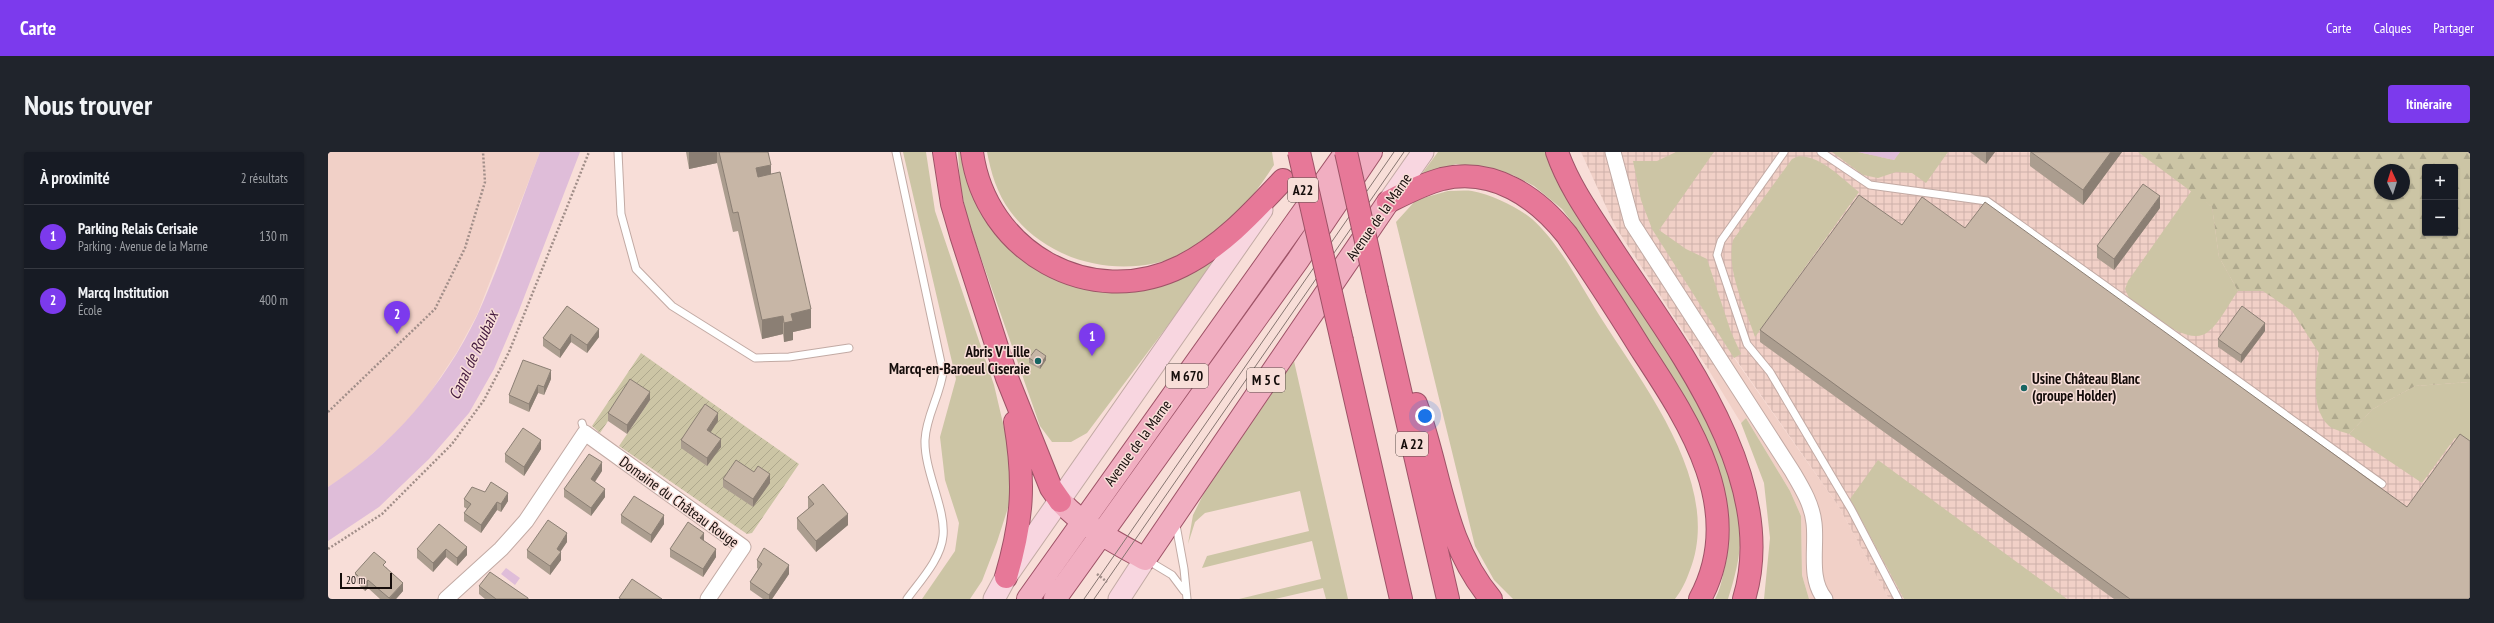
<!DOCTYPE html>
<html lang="fr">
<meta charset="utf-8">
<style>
body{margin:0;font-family:"PT Sans Narrow",sans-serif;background:#20242c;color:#f1f3f6}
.controls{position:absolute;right:12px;top:12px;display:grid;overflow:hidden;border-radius:4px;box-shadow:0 1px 3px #0004}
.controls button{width:36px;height:36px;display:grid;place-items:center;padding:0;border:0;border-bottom:1px solid #363941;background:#171b24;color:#f1f3f6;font:20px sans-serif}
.compass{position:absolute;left:2046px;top:12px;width:36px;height:36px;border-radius:50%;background:#171b24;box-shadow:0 1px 3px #0004;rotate:356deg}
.scale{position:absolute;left:12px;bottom:10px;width:52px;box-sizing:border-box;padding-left:4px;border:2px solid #150d0b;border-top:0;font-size:11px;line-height:14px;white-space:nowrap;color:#150d0b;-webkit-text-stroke:3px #f8ded8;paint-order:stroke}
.you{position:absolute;left:1097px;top:264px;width:14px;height:14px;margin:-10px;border:3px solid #fff;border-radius:50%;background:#1a73e8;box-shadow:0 0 0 6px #1a73e833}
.badge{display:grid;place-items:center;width:26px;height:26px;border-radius:50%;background:#7c3aed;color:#fff;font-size:13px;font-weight:700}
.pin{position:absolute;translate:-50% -33px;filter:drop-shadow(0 1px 2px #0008)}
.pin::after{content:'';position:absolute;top:21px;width:14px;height:12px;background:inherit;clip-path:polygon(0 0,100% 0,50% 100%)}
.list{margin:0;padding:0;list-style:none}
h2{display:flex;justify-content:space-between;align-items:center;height:52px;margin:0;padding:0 16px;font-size:17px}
h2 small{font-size:13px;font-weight:400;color:#9ea1a6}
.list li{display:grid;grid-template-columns:26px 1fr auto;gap:12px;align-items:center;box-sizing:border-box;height:64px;padding:0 16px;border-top:1px solid #363941}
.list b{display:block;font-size:15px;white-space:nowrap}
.list p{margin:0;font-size:13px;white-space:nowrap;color:#9ea1a6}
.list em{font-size:13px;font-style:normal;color:#9ea1a6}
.map{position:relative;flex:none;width:2142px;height:447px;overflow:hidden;border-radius:4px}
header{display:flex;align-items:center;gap:24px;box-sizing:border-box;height:56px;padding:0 20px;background:#7c3aed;color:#fff}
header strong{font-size:19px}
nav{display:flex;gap:22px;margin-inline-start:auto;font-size:14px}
.intro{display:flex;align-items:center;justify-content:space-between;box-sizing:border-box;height:96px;padding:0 24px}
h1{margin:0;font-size:28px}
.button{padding:10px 18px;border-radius:4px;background:#7c3aed;color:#fff;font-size:14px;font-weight:700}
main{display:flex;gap:24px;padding:0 24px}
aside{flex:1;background:#171b24;border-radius:4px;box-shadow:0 1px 3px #0004}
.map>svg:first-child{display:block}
.built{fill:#f1d0c7}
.industrial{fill:url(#industrial-grid);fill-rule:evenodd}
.grass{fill:#ccc5a5}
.forest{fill:url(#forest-firs);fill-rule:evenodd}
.garden{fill:url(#garden-furrows)}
.water{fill:#dfbdd9}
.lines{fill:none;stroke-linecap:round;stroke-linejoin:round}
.lane-casing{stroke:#c2aaa4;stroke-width:9}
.street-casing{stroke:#c2aaa4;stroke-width:17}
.secondary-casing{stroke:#c2aaa4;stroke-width:23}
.primary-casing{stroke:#9e5367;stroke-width:24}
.highway-casing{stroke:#9e5367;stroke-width:24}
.path{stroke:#a18e89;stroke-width:2.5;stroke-dasharray:2 2;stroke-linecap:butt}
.lane{stroke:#fff;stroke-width:7}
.street{stroke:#fff;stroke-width:15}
.secondary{stroke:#f8d6e0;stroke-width:21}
.primary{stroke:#f1aec1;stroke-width:22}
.highway{stroke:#e77898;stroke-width:22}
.tram{stroke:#867571;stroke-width:1}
.highway-bridge-casing{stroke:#9e5367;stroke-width:24;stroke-linecap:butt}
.highway-bridge{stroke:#e77898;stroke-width:22}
.wall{fill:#ab9d8f}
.shaded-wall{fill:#8b7f74}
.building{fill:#c7b6a6;stroke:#8b7f74}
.poi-dot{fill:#176562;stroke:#f8ded8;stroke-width:1.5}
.labels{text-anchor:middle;stroke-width:3;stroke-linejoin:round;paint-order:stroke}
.shield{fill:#f8ded8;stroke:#594c48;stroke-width:1}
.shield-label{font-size:14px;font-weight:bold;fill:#150d0b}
.street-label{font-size:15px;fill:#150d0b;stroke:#f8ded8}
.poi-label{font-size:15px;font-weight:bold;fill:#150d0b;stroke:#f8ded8;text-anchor:end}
.water-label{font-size:16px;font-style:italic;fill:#43193e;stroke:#f8ded8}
</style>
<header>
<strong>Carte</strong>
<nav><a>Carte</a><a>Calques</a><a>Partager</a></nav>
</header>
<div class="intro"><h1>Nous trouver</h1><a class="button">Itinéraire</a></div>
<main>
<aside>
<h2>À proximité<small>2 résultats</small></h2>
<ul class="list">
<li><span class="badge">1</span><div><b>Parking Relais Cerisaie</b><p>Parking · Avenue de la Marne</p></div><em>130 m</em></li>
<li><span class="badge">2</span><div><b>Marcq Institution</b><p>École</p></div><em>400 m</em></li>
</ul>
</aside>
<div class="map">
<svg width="2142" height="447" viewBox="0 0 2142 447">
<defs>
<pattern id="industrial-grid" width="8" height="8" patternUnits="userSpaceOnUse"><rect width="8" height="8" fill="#f1d0c7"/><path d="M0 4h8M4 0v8" fill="none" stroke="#ceb1aa"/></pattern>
<pattern id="forest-firs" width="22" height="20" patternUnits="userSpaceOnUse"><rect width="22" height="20" fill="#ccc5a5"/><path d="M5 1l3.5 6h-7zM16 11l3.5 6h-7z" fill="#aea88d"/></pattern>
<pattern id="garden-furrows" width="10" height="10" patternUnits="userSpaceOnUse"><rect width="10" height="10" fill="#ccc5a5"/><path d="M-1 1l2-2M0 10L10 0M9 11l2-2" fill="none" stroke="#aea88d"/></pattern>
</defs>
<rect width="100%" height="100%" fill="#f8ded8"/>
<path class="built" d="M0 0H212L149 163 129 200 100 244 74 275 25 319 0 335Z
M1406 206 1511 355 1561 447H1481L1474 423 1473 364 1462 339 1418 266 1413 271 1380 217Z"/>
<path class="industrial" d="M1253 0H2142V447H1561L1511 355 1407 206 1380 217 1287 74ZM2097 15H2127V81H2097ZM2052 18H2076V42H2052Z"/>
<path class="grass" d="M575 0H598L607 59 666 233 678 284 686 337 669 390 654 429 642 447H594L627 399 631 371 617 328 612 285 628 227Z
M630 0H636L664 72 768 134 892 104 759 281 743 290H724L712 274 639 66 632 31Z
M659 0H944L946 13C925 45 911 63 880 87 875 91 869 97 863 99 802 129 723 115 682 59 669 41 663 21 659 0Z
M1110 0H1217L1227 26C1254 70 1282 113 1310 156 1352 219 1408 297 1412 376 1414 399 1407 425 1400 447H1387C1392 438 1394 428 1396 418 1419 332 1361 254 1318 185 1294 148 1270 110 1246 73L1234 57 1206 34 1185 23 1128 12 1093 23Z
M1348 0H1386L1331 78 1358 97 1379 107 1403 180 1413 202 1406 206 1324 77 1313 48 1305 9H1329Z
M1504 0H1530L1566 8 1572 0H1620L1598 31 1584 21 1568 20 1550 26 1535 23Z
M1471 4C1495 5 1513 26 1531 40L1427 185C1417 154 1398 120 1405 88L1464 7Z
M1864 38 1884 55 1891 105 1910 139C1901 151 1893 169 1881 179 1861 198 1819 158 1801 146L1797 137 1800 129Z
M1120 39C1128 39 1137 38 1144 39 1164 43 1188 54 1204 67 1233 93 1252 133 1273 166 1316 234 1395 333 1362 418 1358 429 1354 438 1347 447H1185L1166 428 1147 394 1068 70 1088 48Z
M966 209 1020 447H998L995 436 947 447H911L993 427 984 389 874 416 879 404 981 379 972 339 877 361 867 370 860 392 865 363 877 339Z
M2142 230V296L2127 286 2094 331 2021 282 2045 257 2087 234Z
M1418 266 1462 339 1473 364 1474 423 1481 447H1436L1442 386 1436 331 1413 271Z
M1550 308 1739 447H1576L1522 347Z"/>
<path class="forest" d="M1810 0H2142V230L2087 234 2045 257 2021 282C2016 280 2006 278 2001 274 1982 256 1988 223 1991 201L1964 159 1935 139H1910L1891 105 1884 55ZM2097 15H2127V81H2097ZM2052 18H2076V42H2052Z"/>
<path class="garden" d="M313 201 471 312 424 381 419 382 291 294 322 248 302 236 272 281 264 274Z"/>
<path class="water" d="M212 0H252L190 161 166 217 141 261 101 307 51 355 0 389V335C64 294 116 233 149 164 173 111 191 54 212 0Z
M1530 0H1572L1566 8Z
M178 416 192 426 187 433 173 422Z"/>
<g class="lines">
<g class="lane-casing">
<path id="lane" d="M290 0 293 62 308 117 344 154 427 206 461 205 521 196
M568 0 615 220C612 244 598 264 597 288 596 319 618 357 615 384 613 407 592 429 579 447
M1456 0 1393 89 1389 103 1419 192 1442 220 1523 357 1570 447
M1493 0 1542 33 1659 49 2054 332
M254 271 257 281
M848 373 856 417 859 447
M819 408 844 423 856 439"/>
</g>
<g class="street-casing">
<path id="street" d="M1285 0 1304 71 1464 319C1474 336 1484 352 1486 371 1489 395 1480 427 1497 447
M118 447 173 397 198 369 257 281 415 395 380 447"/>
</g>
<g class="secondary-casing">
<path id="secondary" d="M1060 50 1095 0
M666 447 678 425 934 58
M791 447 817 407"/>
</g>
<g class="primary-casing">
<path id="primary" d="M732 349C756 375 787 390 817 407L1060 50
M700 447 1018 0
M727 447 970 108 1043 0"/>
</g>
<g class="highway-casing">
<path id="highway" d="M616 0 624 52 633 83 679 226 723 336 732 349
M644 0C657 99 762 160 854 114 894 94 924 61 955 28
M1229 0C1241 35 1264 66 1284 97 1347 193 1453 326 1416 447
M1060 50C1078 41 1095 32 1114 27 1165 15 1209 45 1239 83 1264 120 1289 158 1313 197 1361 270 1420 358 1372 447
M1049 138 1120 447
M1014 189 1073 447
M1088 252C1113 320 1115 390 1163 447
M678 425C695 367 697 330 687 270"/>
</g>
<path class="path" d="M0 260 107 157 137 96 157 30 155 0
M0 397 54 362 124 292 156 248 181 200 261 0
M769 422 779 430"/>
<use href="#lane" class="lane"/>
<use href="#street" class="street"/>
<use href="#secondary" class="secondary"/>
<use href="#primary" class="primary"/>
<use href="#highway" class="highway"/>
<path class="tram" d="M756 447 1066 0
M766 447 1076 0"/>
<g class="highway-bridge-casing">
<path id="highway-bridge" d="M971 0 1014 189
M1018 0 1049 138"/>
</g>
<use href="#highway-bridge" class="highway-bridge"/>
</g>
<path class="wall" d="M358 0H440L443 22 483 176 465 180V188L456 190 455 182 434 187 410 79 405 80 389 11 361 17Z
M1642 0H1667L1658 12Z
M1702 0H1794L1755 53 1702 14Z
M1832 56 1786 118 1769 106V94Z
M1574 73 1637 76 2079 355 2142 447H1786L1432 190V178Z
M239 154 271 185 259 201 243 190 232 206 215 194V186Z
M1937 179 1913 211 1890 195V187Z
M701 206 718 208 712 217 701 211Z
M223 227 216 243 210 241 201 260 181 251V243Z
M322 248 299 282 280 269V261Z
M390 269 382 280 393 295 379 314 353 296V288Z
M213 297 196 324 177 310V302Z
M274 319 267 330 277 345 263 364 236 345V337Z
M395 327 442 331 425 355 395 335Z
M480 345 520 373 488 400 469 377V366L480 357Z
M136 347 180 349 173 360 169 358 153 381 136 369V361L139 357 136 355Z
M293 363 336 372 323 391 293 371Z
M376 389 388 405 375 425 342 405V397Z
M239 390 232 399 233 408 222 423 199 406V398Z
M139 395V403L129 414 118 405 105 420 89 406V397Z
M429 408 461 422 444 447H435L422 438V430L430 417 429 416Z
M58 415 75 439 68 447H52L40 436 37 439 27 429V421Z
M151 434 200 447H157L151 442Z"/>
<path class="shaded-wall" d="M361 0H389V11L361 17Z
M1658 0H1667L1658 12Z
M1783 0H1794L1755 53V38Z
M443 13V31L428 35V16Z
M1832 44V56L1786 118V107Z
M483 157V176L465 180V188L456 190V171L463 162Z
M455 164V182L434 187V168Z
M1937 171V179L1913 211V203Z
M271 177V185L259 201V193Z
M243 182V190L232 206V198Z
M718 204V208L712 217V213Z
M223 218V227L216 243V235Z
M210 233V241L201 260V252Z
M322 240V248L299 282V273Z
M390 261V269L379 286V278Z
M393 287V295L379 314V306Z
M213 288V297L196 324V315Z
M274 310V319L263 335V327Z
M442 322V331L425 355V347Z
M277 337V345L263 364V356Z
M180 341V349L173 360V352Z
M169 350V358L153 381V373Z
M520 362V373L488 400V389Z
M336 363V372L323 391V383Z
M239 381V390L229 405V397Z
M376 381V390L372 386Z
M139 395V403L129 414V406Z
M118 397V405L105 420V411Z
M388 397V405L375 425V417Z
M233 400V408L222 423V414Z
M461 413V422L444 447H441V443Z
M40 428V436L37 439V431Z
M75 431V439L68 447H61Z"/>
<path class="building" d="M391 0H440L443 13 428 16 430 25 452 20 483 157 463 162 465 169 456 171 455 164 434 168 410 60 405 61Z
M1703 0H1783L1755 38Z
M1815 32 1832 44 1786 107 1769 94Z
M1531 43 1574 73 1594 45 1637 76 1657 50 2079 355 2132 282 2142 289V447H1802L1432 178Z
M239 154 271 177 259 193 243 182 232 198 215 186Z
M1914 154 1937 171 1913 203 1890 187Z
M708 197 718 204 712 213 701 206Z
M195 208 223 218 216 235 210 233 201 252 181 243Z
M302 227 322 240 299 273 280 261Z
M377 252 390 261 379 278 393 287 379 306 353 288Z
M195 276 213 288 196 315 177 302Z
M261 302 274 310 263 327 277 337 263 356 236 337Z
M408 308 426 320 430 314 442 322 425 347 395 327Z
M163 330 180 341 173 352 169 350 153 373 136 361 143 352 136 347 144 335 157 340Z
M495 332 520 362 488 389 469 366 486 352 480 345Z
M306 344 336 363 323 383 293 363Z
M220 368 239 381 229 397 233 400 222 414 199 398Z
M360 370 376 381 372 386 388 397 375 417 342 397Z
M111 372 139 395 129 406 118 397 105 411 89 397Z
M436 396 461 413 441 443 422 430 434 412 429 408Z
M46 400 58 410 55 413 75 431 61 446 40 428 37 431 27 421Z
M162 420 200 446V447H168L151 434Z
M304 427 334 447H293L291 446Z"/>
<g class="poi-dot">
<circle cx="710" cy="209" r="4"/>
<circle cx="1696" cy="236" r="4"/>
</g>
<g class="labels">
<g class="shield">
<rect x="960" y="26" width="30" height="24" rx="3"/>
<rect x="838" y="212" width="42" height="24" rx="3"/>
<rect x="919" y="216" width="38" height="24" rx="3"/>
<rect x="1068" y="280" width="32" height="24" rx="3"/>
</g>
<g class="shield-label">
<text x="975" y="43">A22</text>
<text x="859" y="229">M 670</text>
<text x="938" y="233">M 5 C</text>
<text x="1084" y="297">A 22</text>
</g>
<g class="street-label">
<text transform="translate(1051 65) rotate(-55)" y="5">Avenue de la Marne</text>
<text transform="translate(810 291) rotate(-54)" y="5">Avenue de la Marne</text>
<text transform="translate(351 350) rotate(36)" y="5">Domaine du Château Rouge</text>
</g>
<g class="poi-label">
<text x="702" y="205">Abris V'Lille<tspan x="702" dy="17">Marcq-en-Baroeul Ciseraie</tspan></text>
<text x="1704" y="232" text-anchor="start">Usine Château Blanc<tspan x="1704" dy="17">(groupe Holder)</tspan></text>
</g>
<g class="water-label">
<text transform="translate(145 203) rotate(-65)" y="6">Canal de Roubaix</text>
</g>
</g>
</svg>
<div class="controls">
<button>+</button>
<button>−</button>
</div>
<svg class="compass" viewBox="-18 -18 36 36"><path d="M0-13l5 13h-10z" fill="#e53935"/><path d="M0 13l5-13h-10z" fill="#9ea1a6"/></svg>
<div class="scale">20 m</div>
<div class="you"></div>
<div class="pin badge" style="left:764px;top:204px">1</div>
<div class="pin badge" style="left:69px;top:182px">2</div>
</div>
</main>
